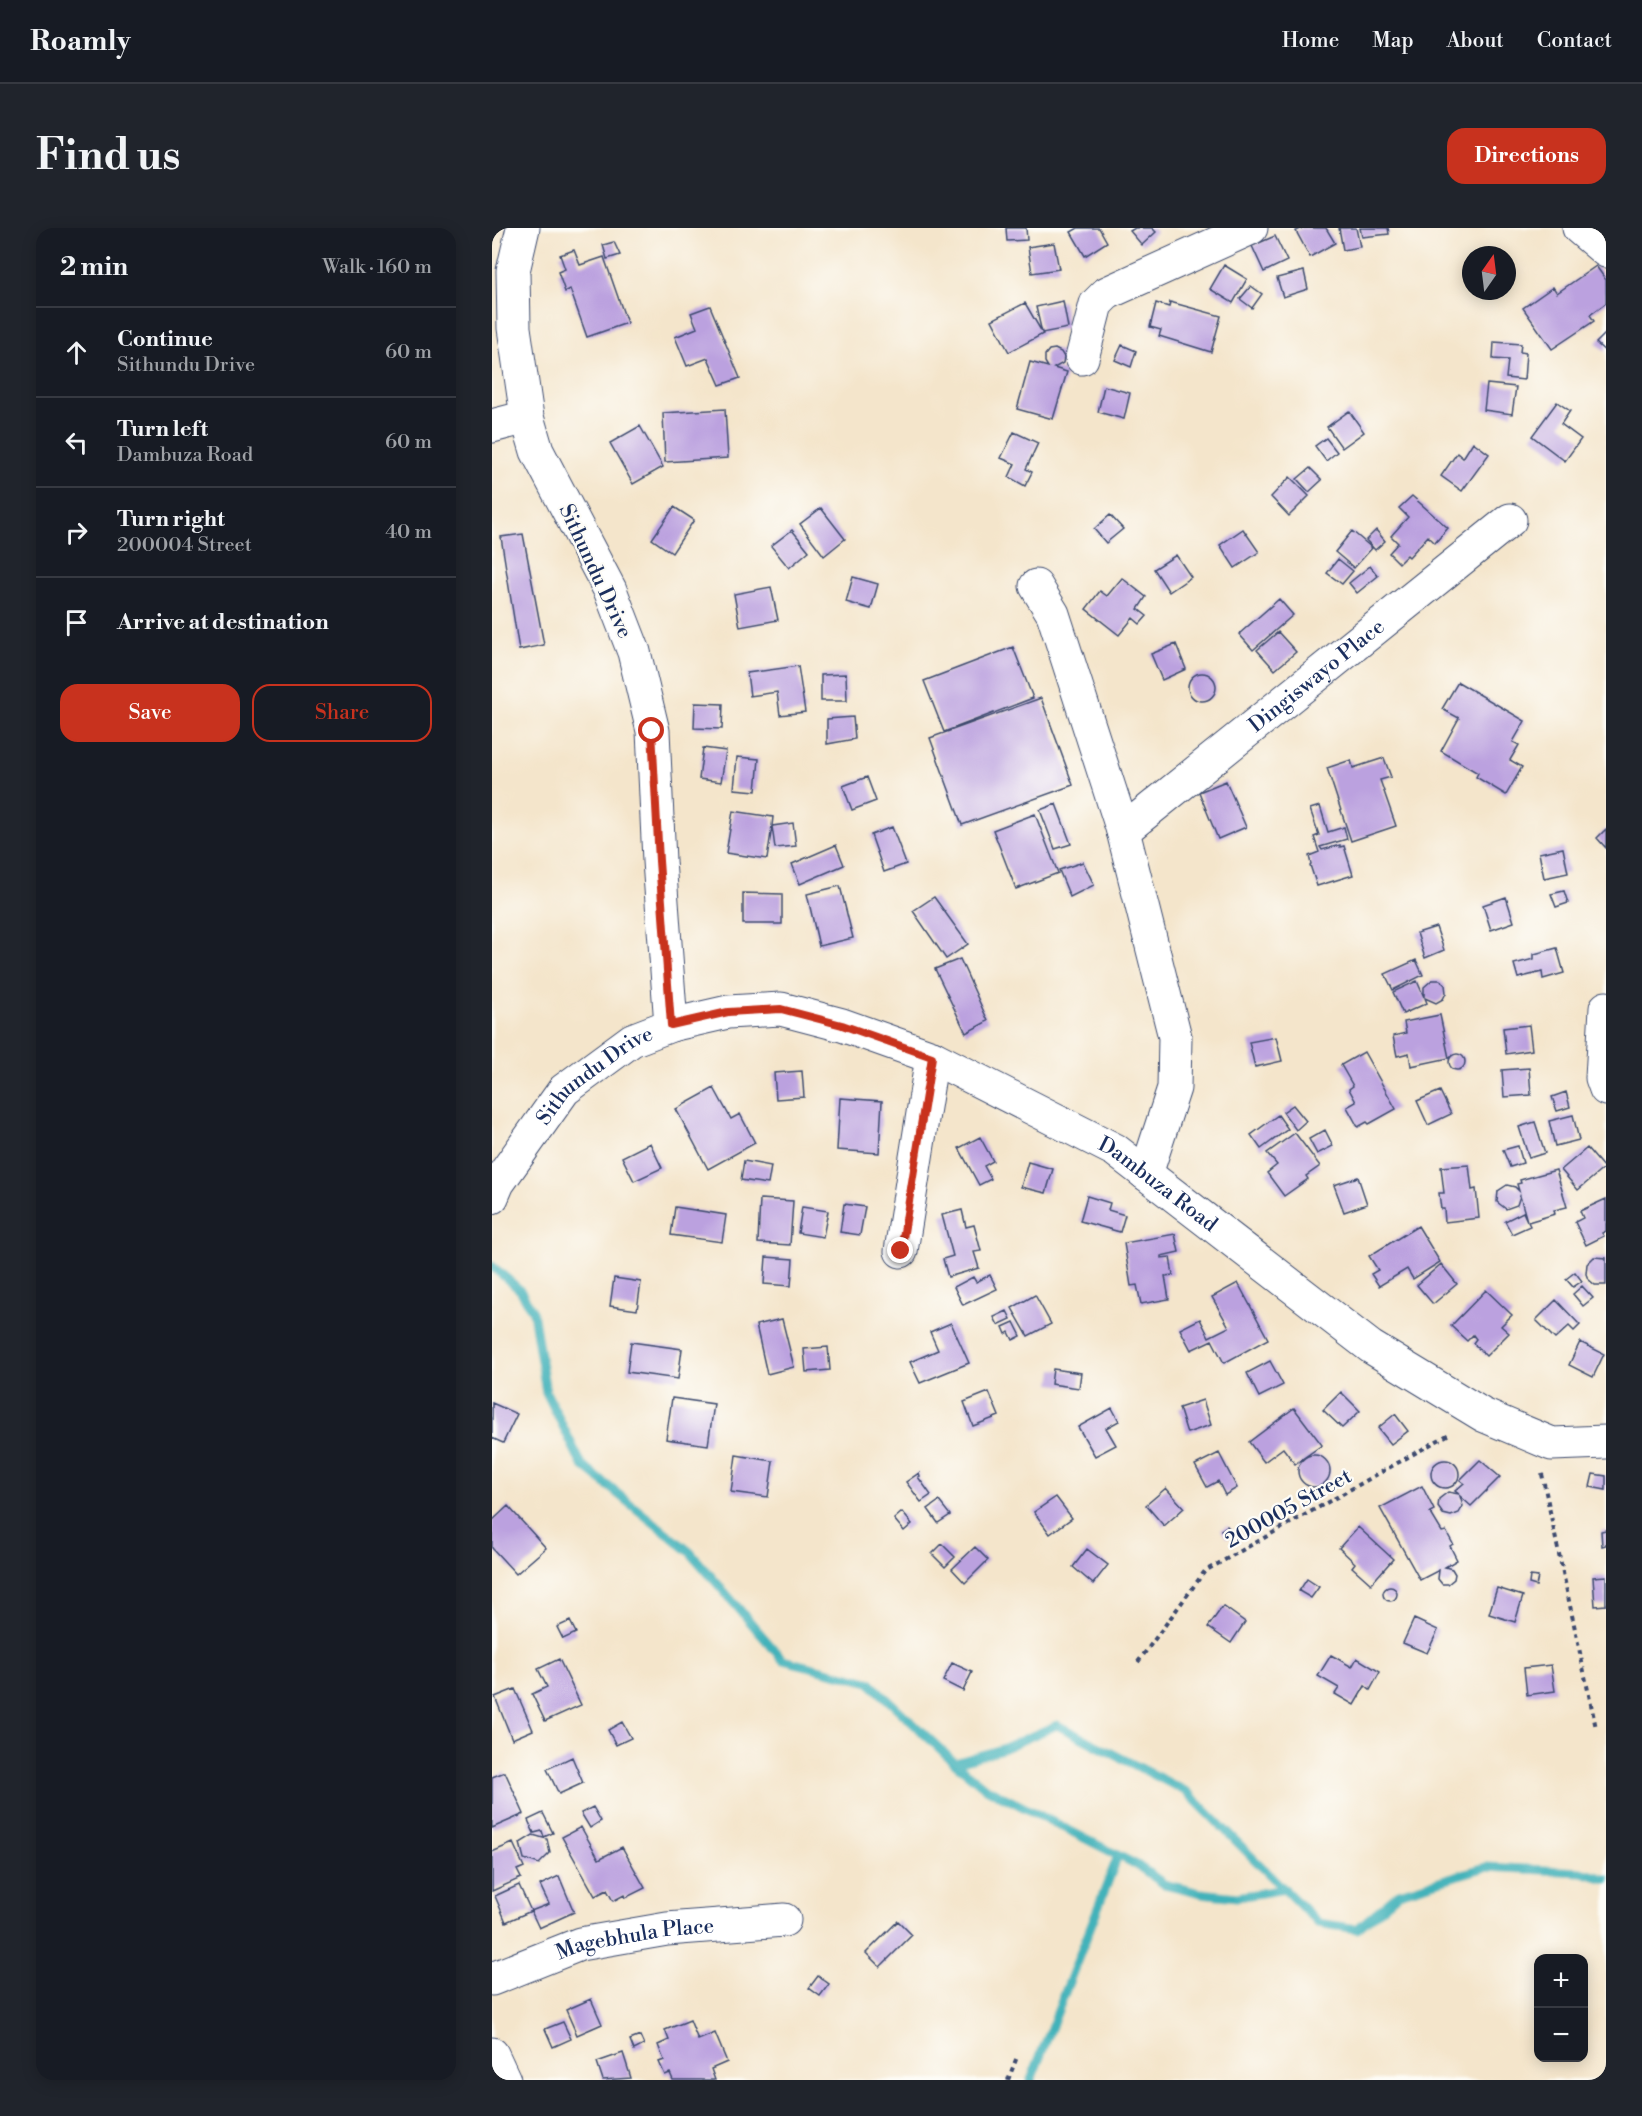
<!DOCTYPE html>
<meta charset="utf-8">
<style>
body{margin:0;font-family:"Libre Bodoni",serif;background:#20242c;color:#f1f3f6}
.controls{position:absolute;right:18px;bottom:18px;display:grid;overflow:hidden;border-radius:12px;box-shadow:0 3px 15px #0003}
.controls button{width:54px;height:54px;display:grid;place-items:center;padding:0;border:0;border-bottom:2px solid #363941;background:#171b24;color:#f1f3f6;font:30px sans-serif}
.compass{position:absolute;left:970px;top:18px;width:54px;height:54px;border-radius:50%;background:#171b24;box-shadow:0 3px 15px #0003;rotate:14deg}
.stop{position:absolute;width:18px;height:18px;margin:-14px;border:4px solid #c8321e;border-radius:50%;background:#fff}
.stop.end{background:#c8321e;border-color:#fff;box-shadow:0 2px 6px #0008}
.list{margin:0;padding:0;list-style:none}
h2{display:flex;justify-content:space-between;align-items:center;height:78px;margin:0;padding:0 24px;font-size:26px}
h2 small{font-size:20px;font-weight:400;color:#9ea1a6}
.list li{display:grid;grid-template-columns:39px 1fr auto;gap:18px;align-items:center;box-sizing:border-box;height:90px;padding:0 24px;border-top:2px solid #363941}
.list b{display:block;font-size:22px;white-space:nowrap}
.list p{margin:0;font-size:20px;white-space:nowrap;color:#9ea1a6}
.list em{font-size:20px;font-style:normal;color:#9ea1a6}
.actions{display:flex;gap:12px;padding:18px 24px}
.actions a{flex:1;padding:14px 0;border:2px solid #c8321e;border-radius:18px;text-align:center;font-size:21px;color:#c8321e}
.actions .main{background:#c8321e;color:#fff}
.icon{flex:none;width:33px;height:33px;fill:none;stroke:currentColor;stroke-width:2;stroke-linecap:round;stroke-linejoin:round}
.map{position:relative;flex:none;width:1114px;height:1852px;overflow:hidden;border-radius:18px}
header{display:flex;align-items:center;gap:36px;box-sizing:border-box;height:84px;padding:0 30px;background:#171b24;border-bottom:2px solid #363941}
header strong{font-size:28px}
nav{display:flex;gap:33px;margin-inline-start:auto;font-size:21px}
.intro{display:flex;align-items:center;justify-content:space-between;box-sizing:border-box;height:144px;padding:0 36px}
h1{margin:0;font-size:42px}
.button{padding:15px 27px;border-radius:18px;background:#c8321e;color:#fff;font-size:21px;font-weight:700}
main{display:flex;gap:36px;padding:0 36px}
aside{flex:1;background:#171b24;border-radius:18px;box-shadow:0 3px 15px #0003}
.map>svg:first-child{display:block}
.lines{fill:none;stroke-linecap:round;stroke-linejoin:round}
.stream{stroke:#42b2ba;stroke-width:9}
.building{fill:#bba1df}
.street-casing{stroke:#3c4a6e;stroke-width:35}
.path{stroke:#3c4a6e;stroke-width:4;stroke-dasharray:4.5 4.5;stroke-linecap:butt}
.street{stroke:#fff;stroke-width:33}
.route{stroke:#c8321e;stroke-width:8}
.labels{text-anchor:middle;stroke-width:4.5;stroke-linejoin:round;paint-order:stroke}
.street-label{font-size:21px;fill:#1b2f5e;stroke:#fdfcf7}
</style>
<header>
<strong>Roamly</strong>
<nav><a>Home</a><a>Map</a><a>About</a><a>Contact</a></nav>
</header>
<div class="intro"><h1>Find us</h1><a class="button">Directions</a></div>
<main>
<aside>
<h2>2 min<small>Walk · 160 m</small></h2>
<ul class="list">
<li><svg class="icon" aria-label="ahead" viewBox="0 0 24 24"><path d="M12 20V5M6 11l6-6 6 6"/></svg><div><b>Continue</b><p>Sithundu Drive</p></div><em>60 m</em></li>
<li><svg class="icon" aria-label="left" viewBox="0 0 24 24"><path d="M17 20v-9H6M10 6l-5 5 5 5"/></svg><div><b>Turn left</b><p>Dambuza Road</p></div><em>60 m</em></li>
<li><svg class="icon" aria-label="right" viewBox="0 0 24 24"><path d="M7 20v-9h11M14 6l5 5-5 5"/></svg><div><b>Turn right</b><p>200004 Street</p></div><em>40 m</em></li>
<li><svg class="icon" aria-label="arrive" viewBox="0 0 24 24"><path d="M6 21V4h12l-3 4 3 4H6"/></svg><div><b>Arrive at destination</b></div></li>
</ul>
<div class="actions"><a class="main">Save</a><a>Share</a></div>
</aside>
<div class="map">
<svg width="1114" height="1852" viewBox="0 0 1114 1852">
<rect width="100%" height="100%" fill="#fdfcf7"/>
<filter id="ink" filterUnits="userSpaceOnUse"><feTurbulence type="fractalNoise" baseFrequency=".0167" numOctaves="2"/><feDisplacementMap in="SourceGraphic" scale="12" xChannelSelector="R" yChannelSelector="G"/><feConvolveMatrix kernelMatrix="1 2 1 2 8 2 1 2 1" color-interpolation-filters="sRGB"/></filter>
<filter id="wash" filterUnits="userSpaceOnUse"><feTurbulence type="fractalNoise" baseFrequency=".008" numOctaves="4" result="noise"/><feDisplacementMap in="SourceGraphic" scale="24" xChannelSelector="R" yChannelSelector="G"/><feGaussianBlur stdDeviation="1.35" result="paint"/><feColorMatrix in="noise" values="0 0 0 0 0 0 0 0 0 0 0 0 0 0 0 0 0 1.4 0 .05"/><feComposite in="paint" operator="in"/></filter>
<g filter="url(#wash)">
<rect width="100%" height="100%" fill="#f4e5cb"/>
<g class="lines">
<path class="stream" d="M0 1038 28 1062 41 1084 54 1164 90 1237 198 1324 291 1432 377 1454 463 1535 510 1521 565 1497 695 1564 826 1695 865 1701 907 1665 994 1639 1089 1644 1114 1651
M463 1535 492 1559 645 1637 672 1656 709 1665 745 1669 793 1661
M539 1852 626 1628"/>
</g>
<g id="blocks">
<path class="building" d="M514 0H534L535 12 515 13Z
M586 0H607L615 14 593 28 579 4Z
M643 0H660L664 4 650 17 638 3Z
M811 0H834L843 15 818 29 804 3Z
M847 0H864L868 19 851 22Z
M868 0H896L897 6 870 9Z
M783 8 795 33 772 44 760 18Z
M122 14 128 27 115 31 111 17Z
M562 15 567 41 540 45 536 19Z
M82 22 88 37 112 29 135 95 95 109 78 61 73 64 66 44 73 41 68 27Z
M732 37 755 51 741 75 718 61Z
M1104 38 1114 52V75L1098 87 1102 93 1060 121 1031 80 1061 59 1065 65Z
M812 43 816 61 791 69 785 50Z
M759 58 770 66 760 80 748 71Z
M571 73 576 100 550 105 544 79Z
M678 74 729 88 719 124 667 108 669 102 658 99 664 75 677 79Z
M533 75 551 106 517 124 500 92Z
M218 78 248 150 228 157 216 130 195 138 183 109 205 100 199 85Z
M1114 105V124L1104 115Z
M1002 114 1029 116 1028 124 1034 125 1032 152 1014 150 1016 132 1001 131Z
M630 117 644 123 639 139 623 132Z
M563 121 569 124 572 129 571 135 562 140 575 144 561 191 525 181 538 134 556 139 553 134V127L557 122Z
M995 156 1024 159 1020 186 992 182Z
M612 158 638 165 632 191 606 184Z
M1065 174 1078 183 1069 196 1089 211 1073 233 1040 208Z
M233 181 236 230 173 234 171 185Z
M857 183 872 204 850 220 835 199Z
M148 198 171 239 141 256 118 215Z
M522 204 546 215 534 241 540 244 533 258 517 249 523 236 509 230Z
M834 210 845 224 834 233 823 218Z
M981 214 997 226 970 263 949 248 965 225 971 230Z
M818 240 830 252 817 264 805 251Z
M798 249 817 268 797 288 779 269Z
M920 268 956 300 943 315 936 308 917 329 915 327 907 335 897 325 906 315 899 308 916 289 907 280Z
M182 279 202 292 180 325 160 311Z
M329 280 353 311 332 328 308 296Z
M618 287 631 301 614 315 602 301Z
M751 301 767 324 743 340 728 317Z
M300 302 317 323 297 340 279 318Z
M884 302 893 313 883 322 874 312Z
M860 303 880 320 862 340 843 324Z
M31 306 52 417 27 422 9 309Z
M684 327 699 349 677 364 662 341Z
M846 331 861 343 850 356 835 345Z
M878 338 886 348 865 365 857 355Z
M361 349 386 356 379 381 354 374Z
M630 350 654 369 646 381 655 388 648 396 641 390 627 407 594 381 608 363 615 368Z
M279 359 286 392 248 399 242 366Z
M787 371 801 387 761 422 747 406Z
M786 404 804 424 783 442 765 422Z
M684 416 694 441 670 452 659 426Z
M521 419 541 470 452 504 432 453Z
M306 438 313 484 288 487 285 464 258 468 255 445Z
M696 459a14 14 0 1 1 28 0a14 14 0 1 1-28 0Z
M354 446 355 473H329V447Z
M966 454 1033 493 1021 514 1027 517 1018 532 1030 539 1014 567 984 549 986 545 949 523 967 490 950 481Z
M549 470 581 557 470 597 438 510Z
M203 475 231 476 230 501 202 500Z
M361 489 363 511 335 516V491Z
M211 520 234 523 229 554 207 551Z
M245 529 267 531 264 563 242 561Z
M892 530 899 549 888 552 904 598 859 613 835 540 859 532 861 540Z
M375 549 384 573 360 582 351 558Z
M734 553 754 599 726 611 707 564Z
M564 576 579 616 563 621 548 582Z
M828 578 836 604 852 599 855 611 828 619 830 622 848 617V619L852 618 861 647 825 658 818 637 819 636 817 628 827 624 822 609 827 607 818 581Z
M241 583 281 589 280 598 301 595 304 618 283 620 280 598 275 631 234 625Z
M543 586 566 645 524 661 501 602Z
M400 599 414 636 392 644 379 607Z
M1114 601V620L1105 610Z
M344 617 352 637 308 656 300 636Z
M1071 620 1076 645 1052 650 1047 625Z
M591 634 602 657 578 669 567 642Z
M348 658 361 710 327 718 315 666Z
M1072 663 1076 675 1064 679 1059 666Z
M251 665 290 666V696H251Z
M442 669 476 716 454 731 421 683Z
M1014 669 1022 694 999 702 991 677Z
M944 699 952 722 933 730 925 705Z
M1065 720 1072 745 1051 751 1050 744 1026 750 1022 736 1042 731V726Z
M468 731 496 793 474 805 443 741Z
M924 732 931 747 901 762 893 746Z
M940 752H948L953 757 954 765 951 771 944 775 933 770 935 775 911 786 901 764 925 753 932 769V759Z
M948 787 957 830 919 838 917 825 905 828 901 808 914 805 912 794Z
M1037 797 1040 822 1014 826 1011 800Z
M784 809 790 833 763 839 757 814Z
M872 824 904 881 877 896 875 894 866 899 855 879 864 874 857 861 861 858 849 837Z
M957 834a8 8 0 1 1 16 0a8 8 0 1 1-16 0Z
M1037 840 1039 867 1012 869 1010 842Z
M310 843 312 869 284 871 282 845Z
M222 860 239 891 248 886 263 915 216 941 184 881Z
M948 863 959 886 936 897 925 873Z
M1074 864 1078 879 1065 883 1060 869Z
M348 870 390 873 387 925 345 922Z
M801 877 814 893 804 902 791 884Z
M786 887 796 901 769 921 759 907Z
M1081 887 1087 912 1063 918 1057 893Z
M1043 894 1053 925 1037 930 1027 899Z
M833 902 841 918 825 926 817 911Z
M803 905 828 938 814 948 816 951 792 968 775 945 785 937 775 925Z
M488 909 501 933 492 938 499 951 487 957 467 920Z
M158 915 170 940 142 953 130 929Z
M1026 918 1031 935 1018 939 1011 922Z
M1095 920 1112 940 1086 962 1069 942Z
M252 933 279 938 276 956 249 952Z
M536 934 561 941 554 965 529 959Z
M977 937 980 962 984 961 987 990 953 994 952 981H949L947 965H952L949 939Z
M1064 942 1075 979 1062 982 1063 986 1036 994 1038 998 1020 1006 1013 993 1031 984 1035 993 1028 968 1025 977 1014 981 1005 974 1006 963 1015 957 1023 959 1027 963 1025 956 1029 955 1028 952Z
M866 949 875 976 852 984 842 957Z
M595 968 618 975 616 982 633 987 628 1004 588 993Z
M268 971 301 973 298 1017 266 1015Z
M1114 971V1003L1110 1005 1112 1008 1094 1017 1083 994 1091 990 1088 983Z
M352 976 373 979 368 1007 348 1004Z
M183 979 234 987 230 1014 179 1007Z
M310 979 336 983 331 1009 306 1005Z
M470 982 474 999 482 997 489 1023 482 1024 487 1040 456 1049 451 1031 461 1028 450 987Z
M926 998 948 1034 921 1051 915 1041 887 1058 879 1046 886 1042 877 1028Z
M683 1006 687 1024 669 1028V1030L678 1029 681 1047 673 1048 677 1071 649 1076 645 1057 639 1058 632 1015Z
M274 1029 301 1031 299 1058 272 1056Z
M1102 1029 1114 1030V1057H1103L1096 1051 1094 1046 1095 1036Z
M949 1036 965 1056 941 1076 925 1057Z
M1083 1044 1090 1053 1081 1059 1074 1051Z
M498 1047 505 1061 471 1077 462 1059 481 1049 484 1054Z
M122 1050 149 1054 145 1082 118 1078Z
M746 1055 776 1111 732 1135 720 1112 699 1122 688 1101 708 1091 717 1109 737 1099 720 1069Z
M1090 1058 1101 1070 1091 1078 1081 1066Z
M994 1062 1020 1087 1009 1098 1017 1105 994 1128 981 1115 984 1111 981 1107 975 1113 959 1098Z
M543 1067 559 1096 536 1108 520 1080Z
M1064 1072 1088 1097 1082 1103 1077 1098 1063 1111 1044 1092Z
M515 1083 519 1091 506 1097 502 1089Z
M290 1091 302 1139 275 1146 264 1097Z
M522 1094 529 1108 521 1112 517 1104 514 1106 511 1099Z
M459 1095 477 1135 428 1155 418 1134 446 1122 438 1104Z
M139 1114 190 1121 186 1151 135 1144Z
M1088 1114 1112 1126 1101 1149 1077 1137Z
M336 1119 338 1142 314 1144 312 1121Z
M778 1133 791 1157 767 1169 755 1145Z
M561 1141 589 1145 587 1160 559 1156Z
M497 1164 507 1188 481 1198 472 1174Z
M849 1164 868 1183 850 1200 831 1182Z
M180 1170 222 1176 216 1217 174 1211Z
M711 1172 719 1197 695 1205 687 1180Z
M0 1175 25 1186 11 1215 0 1210Z
M620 1180 627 1193 614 1200 624 1217 603 1228 586 1199Z
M802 1180 830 1217 803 1236 791 1220 772 1234 757 1214Z
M903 1186 916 1203 899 1216 886 1200Z
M727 1225 745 1260 733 1267 726 1253 715 1259 703 1237Z
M806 1243a16 16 0 1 1 32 0a16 16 0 1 1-32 0Z
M244 1227 281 1233 276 1269 239 1264Z
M939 1246a14 14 0 1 1 28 0a14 14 0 1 1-28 0Z
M988 1232 1008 1249 979 1278 968 1268 971 1278 967 1285 959 1288 951 1286 946 1279 947 1271 956 1264 967 1266 963 1263 972 1255 968 1252Z
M427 1245 428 1248 426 1249 439 1267 429 1274 414 1254Z
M1101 1246 1114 1248V1262L1098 1259Z
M930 1258 942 1282 938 1284 950 1304 954 1303 961 1316 958 1318 965 1332 953 1339 960 1341 963 1346 962 1351 956 1356H950L946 1351 947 1342 928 1352 888 1280Z
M674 1260 692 1280 672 1298 654 1277Z
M564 1269 580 1290 558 1306 542 1284Z
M447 1273 458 1287 446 1295 436 1281Z
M16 1278 54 1320 24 1346 0 1320V1293Z
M410 1284 420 1296 412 1303 402 1291Z
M735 1298 741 1305 735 1310 729 1302Z
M866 1299 901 1331 879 1356 860 1339 863 1335 847 1320Z
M1114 1302V1317L1110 1318 1109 1303Z
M450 1316 463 1329 453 1339 440 1326Z
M483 1319 496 1332 473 1355 460 1341Z
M595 1321 616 1337 601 1356 581 1339Z
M1038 1348 1046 1349 1044 1358 1037 1356Z
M1114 1348V1377L1103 1378 1101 1349Z
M815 1351 827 1359 819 1370 807 1363Z
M891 1366a7 7 0 1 1 14 0a7 7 0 1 1-14 0Z
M1005 1360 1031 1368 1023 1394 997 1386Z
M731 1378 753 1394 739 1415 716 1399Z
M922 1391 946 1402 935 1425 911 1415Z
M78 1393 84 1405 71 1411 65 1399Z
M839 1427 860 1439 865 1430 888 1444 878 1462 873 1458 862 1477 843 1466 847 1460 826 1448Z
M67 1431 89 1477 53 1493 40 1466 55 1459 46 1441Z
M460 1435 480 1444 471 1463 451 1453Z
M1059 1437 1063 1463 1035 1467 1032 1440Z
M23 1461 41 1502 20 1511 3 1469Z
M130 1494 139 1510 124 1517 116 1502Z
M80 1529 91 1555 67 1566 55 1541Z
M13 1544 32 1586 0 1600V1549Z
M101 1579 109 1593 98 1600 89 1585Z
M51 1585 61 1605 52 1609 50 1603 42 1605 36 1592Z
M89 1599 107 1631 130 1619 153 1660 133 1670 132 1667 121 1673 115 1662 103 1668 70 1609Z
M41 1607 55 1611 58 1625 47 1636 32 1631 28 1615Z
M21 1615 32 1639 25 1642 29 1650 0 1663V1624Z
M67 1648 82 1684 47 1700 39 1683 57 1676 48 1657Z
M27 1657 39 1683 14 1694 3 1668Z
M406 1693 420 1707 388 1739 374 1725Z
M326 1748 337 1756 328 1768 317 1760Z
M99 1771 110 1796 85 1807 74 1782Z
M198 1792 206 1812 223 1805 235 1834 219 1841 223 1852H181L178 1845 173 1847 167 1834 172 1832 166 1817 177 1812 173 1802Z
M71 1794 79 1811 61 1819 53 1801Z
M148 1808 152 1817 142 1822 138 1812Z
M131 1825 139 1850 111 1852 105 1834Z"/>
</g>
</g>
<g filter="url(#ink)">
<use href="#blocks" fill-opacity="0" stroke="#3c4a6e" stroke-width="1.5"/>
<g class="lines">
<g class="street-casing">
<g id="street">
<path d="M1087 0 1114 23"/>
<path d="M590 130 604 76 615 65 759 0"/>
<path d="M0 198 35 189"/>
<path d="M544 358 561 386 631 603 683 809 682 860 654 946"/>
<path id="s1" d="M631 603 1018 292"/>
<path d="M1114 780 1110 850 1114 861"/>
<path id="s2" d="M179 797 236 784 289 781 350 797 440 829 623 922 879 1119 991 1187 1060 1216 1114 1214"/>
<path id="s3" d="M0 969 6 955 72 862 140 812 179 797 167 633 161 503 142 424 118 362 45 223 35 189 22 100 21 43 31 0"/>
<path d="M409 1023 440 829"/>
<path id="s4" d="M0 1751 88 1716 175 1701 292 1692"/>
<path d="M0 1826 12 1852"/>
</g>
</g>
<path class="path" d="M1050 1246 1104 1500
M646 1434 713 1343 959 1205
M516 1852 525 1829"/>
<use href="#street" class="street"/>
</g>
</g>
<g class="lines" filter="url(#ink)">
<path class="route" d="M160 503 167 633 179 797 236 784 289 781 350 797 440 829 409 1023"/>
</g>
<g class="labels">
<g class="street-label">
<text transform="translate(104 343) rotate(65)" y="7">Sithundu Drive</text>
<text dy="7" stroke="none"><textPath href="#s1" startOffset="248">Dingiswayo Place</textPath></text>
<text dy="7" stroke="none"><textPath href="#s3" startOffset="162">Sithundu Drive</textPath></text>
<text dy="7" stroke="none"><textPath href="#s2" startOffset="530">Dambuza Road</textPath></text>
<text transform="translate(796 1280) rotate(-29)" y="7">200005 Street</text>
<text dy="7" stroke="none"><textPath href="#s4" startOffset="150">Magebhula Place</textPath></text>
</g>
</g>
</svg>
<div class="controls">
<button>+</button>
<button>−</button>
</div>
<svg class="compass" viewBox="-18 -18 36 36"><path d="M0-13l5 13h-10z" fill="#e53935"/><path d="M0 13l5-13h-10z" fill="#9ea1a6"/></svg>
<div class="stop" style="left:160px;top:503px"></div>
<div class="stop end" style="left:409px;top:1023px"></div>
</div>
</main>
